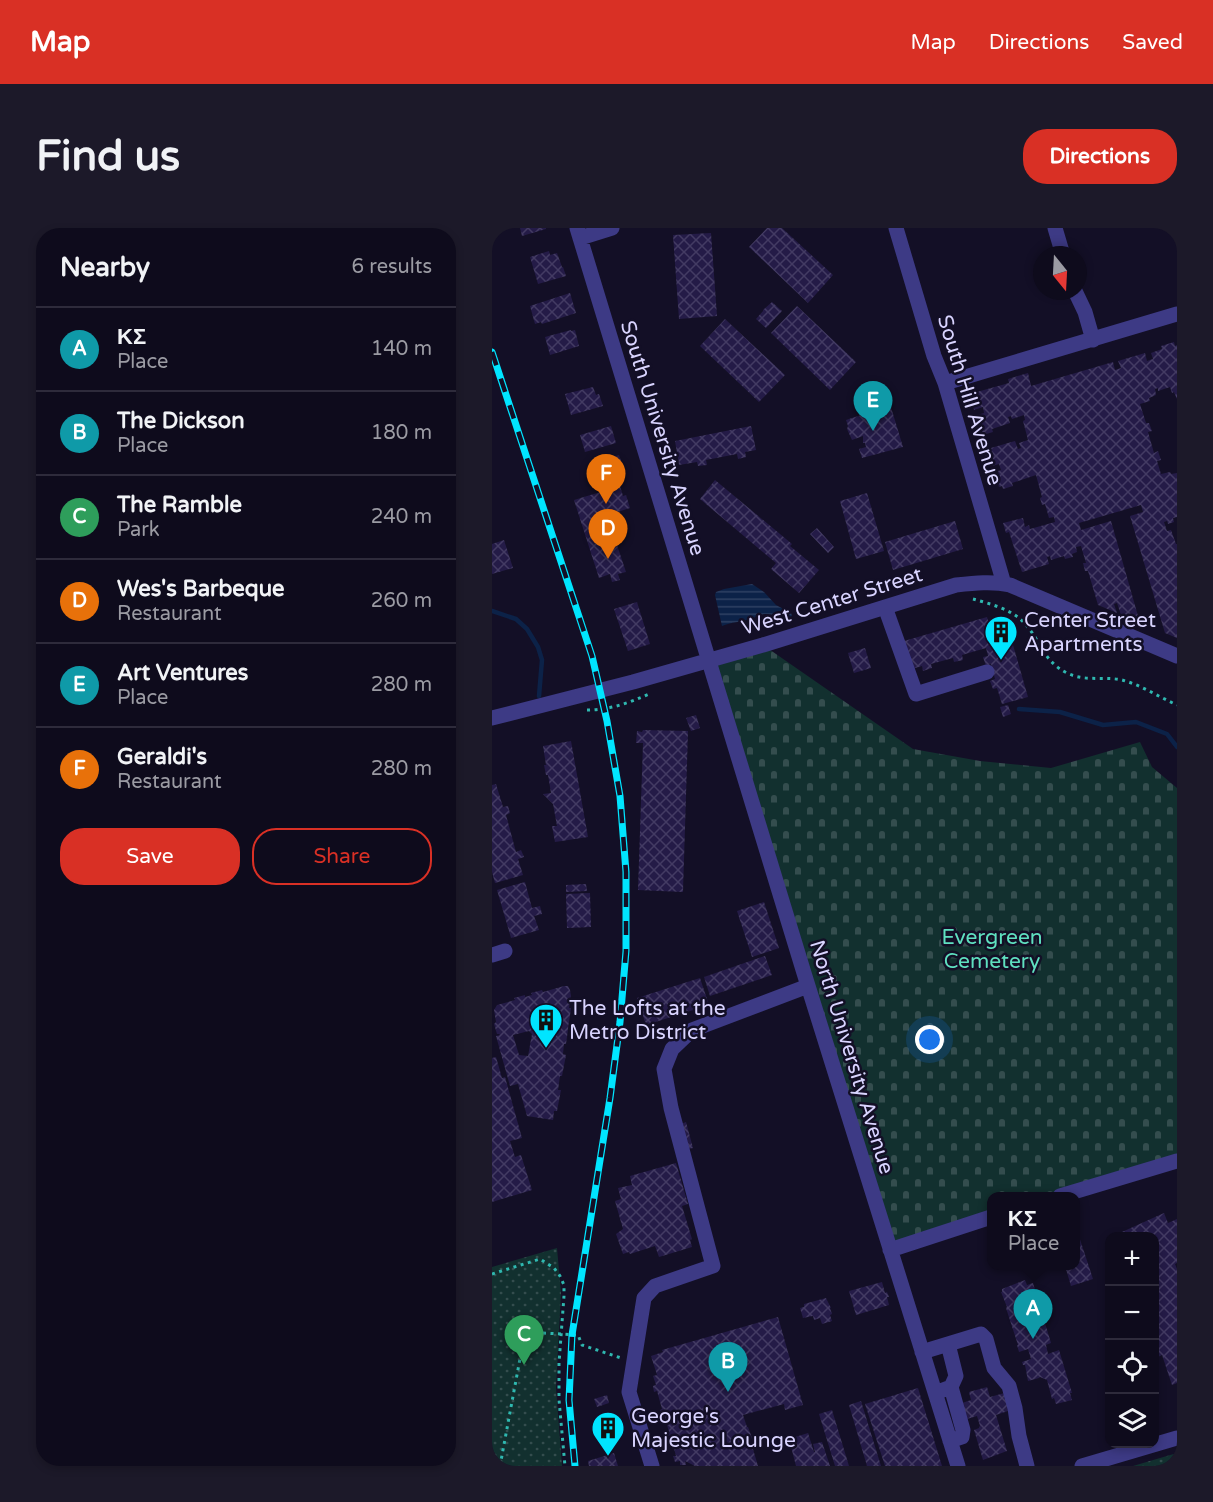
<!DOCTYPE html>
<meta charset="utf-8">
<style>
body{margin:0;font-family:"Varela Round",sans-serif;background:#1c1929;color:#f1f3f6}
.controls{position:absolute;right:18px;bottom:18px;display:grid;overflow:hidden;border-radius:12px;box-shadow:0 3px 9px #0003}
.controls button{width:54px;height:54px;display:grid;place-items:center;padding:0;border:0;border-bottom:2px solid #2e2b3b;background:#0e0b1c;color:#f1f3f6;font:30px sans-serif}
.compass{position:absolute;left:541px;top:18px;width:54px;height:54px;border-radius:50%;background:#0e0b1c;box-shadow:0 3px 9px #0003;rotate:162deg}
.you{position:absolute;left:438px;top:812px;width:21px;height:21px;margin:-15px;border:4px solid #fff;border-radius:50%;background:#1a73e8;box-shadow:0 0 0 9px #1a73e833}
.badge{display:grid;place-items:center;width:39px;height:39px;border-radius:50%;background:#d93025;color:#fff;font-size:20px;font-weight:700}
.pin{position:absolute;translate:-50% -50px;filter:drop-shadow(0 2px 3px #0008)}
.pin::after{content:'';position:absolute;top:32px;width:21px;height:18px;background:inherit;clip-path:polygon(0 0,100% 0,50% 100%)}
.popup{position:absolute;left:495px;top:964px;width:93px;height:78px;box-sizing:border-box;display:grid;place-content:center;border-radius:12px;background:#0e0b1c;filter:drop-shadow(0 2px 4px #0005);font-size:20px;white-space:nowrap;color:#9b9ba3}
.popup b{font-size:22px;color:#f1f3f6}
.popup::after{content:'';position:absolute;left:50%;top:100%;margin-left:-12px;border:12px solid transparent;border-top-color:#0e0b1c}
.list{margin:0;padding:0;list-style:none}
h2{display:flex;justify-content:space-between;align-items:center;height:78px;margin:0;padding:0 24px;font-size:26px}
h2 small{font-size:20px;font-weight:400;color:#9b9ba3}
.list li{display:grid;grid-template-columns:39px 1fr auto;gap:18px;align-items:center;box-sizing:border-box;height:84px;padding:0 24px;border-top:2px solid #2e2b3b}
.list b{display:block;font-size:22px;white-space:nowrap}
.list p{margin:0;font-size:20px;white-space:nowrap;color:#9b9ba3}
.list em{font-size:20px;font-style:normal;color:#9b9ba3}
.actions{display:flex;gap:12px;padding:18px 24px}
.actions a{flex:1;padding:14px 0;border:2px solid #d93025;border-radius:24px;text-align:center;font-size:21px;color:#d93025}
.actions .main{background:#d93025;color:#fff}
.icon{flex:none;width:33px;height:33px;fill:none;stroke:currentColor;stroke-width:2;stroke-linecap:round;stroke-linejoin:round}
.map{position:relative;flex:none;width:685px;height:1238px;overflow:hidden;border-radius:24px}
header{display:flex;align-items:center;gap:36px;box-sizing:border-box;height:84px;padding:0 30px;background:#d93025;color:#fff}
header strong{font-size:28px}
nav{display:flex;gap:33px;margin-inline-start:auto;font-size:21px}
.intro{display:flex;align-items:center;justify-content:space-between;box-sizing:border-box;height:144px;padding:0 36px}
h1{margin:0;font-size:42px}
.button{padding:15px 27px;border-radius:24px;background:#d93025;color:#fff;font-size:21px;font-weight:700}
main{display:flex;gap:36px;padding:0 36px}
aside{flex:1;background:#0e0b1c;border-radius:24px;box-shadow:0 3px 9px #0003}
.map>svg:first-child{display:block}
.cemetery{fill:url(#cemetery-stones)}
.park{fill:url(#park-dots)}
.water{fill:url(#water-rules)}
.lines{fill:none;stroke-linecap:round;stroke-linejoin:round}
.stream{stroke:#0c2248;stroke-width:4.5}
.building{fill:url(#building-cross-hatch);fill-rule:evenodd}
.path{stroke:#2fb8b0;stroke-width:3;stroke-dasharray:3 4.5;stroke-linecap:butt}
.minor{stroke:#3d3a85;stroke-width:15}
.rail-casing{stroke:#00e5ff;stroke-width:7}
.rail{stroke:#130f26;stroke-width:4.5;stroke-dasharray:14;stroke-linecap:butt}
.labels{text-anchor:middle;stroke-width:5;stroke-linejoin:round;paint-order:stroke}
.street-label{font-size:21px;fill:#d9d4ff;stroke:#130f26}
.poi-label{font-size:21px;fill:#d9d4ff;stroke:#130f26;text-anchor:start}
.park-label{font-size:21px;fill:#5fe0c0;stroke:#130f26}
</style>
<header>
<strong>Map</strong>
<nav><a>Map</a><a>Directions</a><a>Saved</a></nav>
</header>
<div class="intro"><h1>Find us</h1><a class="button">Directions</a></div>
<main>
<aside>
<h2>Nearby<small>6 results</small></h2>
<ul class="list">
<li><span class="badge" style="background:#0f9aa8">A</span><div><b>ΚΣ</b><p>Place</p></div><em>140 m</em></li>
<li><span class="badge" style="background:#0f9aa8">B</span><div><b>The Dickson</b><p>Place</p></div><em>180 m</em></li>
<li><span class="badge" style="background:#2e9e5b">C</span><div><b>The Ramble</b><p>Park</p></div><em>240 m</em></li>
<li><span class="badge" style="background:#e8710a">D</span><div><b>Wes's Barbeque</b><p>Restaurant</p></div><em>260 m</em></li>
<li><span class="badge" style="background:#0f9aa8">E</span><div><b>Art Ventures</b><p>Place</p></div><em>280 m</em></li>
<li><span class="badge" style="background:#e8710a">F</span><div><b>Geraldi's</b><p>Restaurant</p></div><em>280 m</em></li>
</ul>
<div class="actions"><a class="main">Save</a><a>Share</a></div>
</aside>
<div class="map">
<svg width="685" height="1238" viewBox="0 0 685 1238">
<defs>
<pattern id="cemetery-stones" width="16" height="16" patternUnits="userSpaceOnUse" patternTransform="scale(1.5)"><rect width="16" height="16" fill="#12302f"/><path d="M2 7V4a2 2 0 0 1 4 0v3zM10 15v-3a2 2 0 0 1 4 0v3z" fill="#344d4e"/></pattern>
<pattern id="park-dots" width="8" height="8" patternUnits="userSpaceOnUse" patternTransform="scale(1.5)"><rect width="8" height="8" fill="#12302f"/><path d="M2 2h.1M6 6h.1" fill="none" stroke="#344d4e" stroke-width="1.8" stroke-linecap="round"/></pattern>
<pattern id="water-rules" width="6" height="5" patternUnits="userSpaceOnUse" patternTransform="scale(1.5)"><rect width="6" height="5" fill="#0c2248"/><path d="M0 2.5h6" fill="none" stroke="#2f4163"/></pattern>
<pattern id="building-cross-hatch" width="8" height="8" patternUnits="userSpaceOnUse" patternTransform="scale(1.5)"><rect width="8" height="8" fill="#241b47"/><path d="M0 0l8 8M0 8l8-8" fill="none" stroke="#433b63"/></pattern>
</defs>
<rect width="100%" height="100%" fill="#130f26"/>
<path class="cemetery" d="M271 417 421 521 488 533 559 540 648 514 660 539 685 560V933L568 968H499V989L398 1022 216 432Z"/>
<path class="park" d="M65 1020 69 1065 64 1160 70 1238H0V1039Z
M685 1225V1238H641Z"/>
<path class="water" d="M260 356 272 364 284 377 299 385 300 388C290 392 282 385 272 386 266 387 263 390 258 391 249 394 239 394 230 398L223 367 224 364 232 361Z"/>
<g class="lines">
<path class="stream" d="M0 383 24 391 35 401 46 419 50 432 47 468
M527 481 568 484 611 497 644 494 675 506 685 519"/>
</g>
<path class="building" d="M28 0H54V1L30 8Z
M275 0H290L341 47 316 75 257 19Z
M219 5 225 88 187 91 181 7Z
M57 23 58 27 65 25 70 39H71L74 48 46 56 38 29Z
M78 65 84 85 50 96 49 94 43 96 38 78Z
M280 74 290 83 274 100 264 91 271 83V82Z
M305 78 364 134 338 162 279 105Z
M233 91 293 147 267 174 208 118Z
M79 102V103L83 102 87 118 58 127 53 109Z
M682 114 683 118 685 117V171L682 164 680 165 678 159 666 163V160L663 161 664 167 657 170 658 173 648 176 654 195H657L660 203 656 204 662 225 666 223 669 232 665 233 669 246 678 244 679 246 685 245V289L681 290 682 294 676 296 675 293 672 294 675 303 679 302 684 316H685V410L673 405 638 288 651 284 649 277 587 295 589 302 619 293 648 395 629 387 625 375 622 376 625 385 606 377 596 343H593L591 335H594L589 318 584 319 585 324 580 326 581 329 573 331 572 328 559 332 558 328 555 329 557 336 530 344 517 304 514 305 511 295 531 290 533 299 537 297 538 301 563 294 562 289 557 290 553 276 550 277 548 270 550 269 544 247 520 255 521 258 511 261 510 258 507 259 504 249 507 248 506 243 509 242 507 236 500 238 498 231 495 232 492 222 523 213 526 221 529 220 527 215 536 212 531 193 533 192 532 187 520 191 519 188 516 189 518 195 500 201 501 204 491 207 485 187 492 185 491 179 482 182 481 176 477 178 474 167 517 155 516 151 536 145 539 158 621 134 623 142 629 140 626 133 653 125 655 133 661 131 659 125 670 121 669 118Z
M101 159 104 167 107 166 111 178 79 187 73 166Z
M384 175 385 180 398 176 411 219 370 230 367 221 374 219 373 215H371V208L360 212 355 201 356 198 354 192 372 186V184L377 182 376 178Z
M119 198 124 215 93 224 88 207Z
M259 198 264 222 253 224 254 229 246 231 245 226 214 232 215 237 206 238 205 234 187 237 183 213Z
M127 227 133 244 102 253 97 236Z
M223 252 300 316 298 318 327 342 307 365 279 341 284 335 208 271Z
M128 258 131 268 134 267 138 280 113 288 121 312 123 311 134 344 126 346 128 352 120 354 118 346 107 350 82 272Z
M375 265 392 323 364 331 348 273Z
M463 293 471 321 401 342 393 314Z
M325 300 342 319 336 325 318 306Z
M12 312 21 340 0 346V316Z
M145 374 158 416 136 423 122 381Z
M495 389 500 406 517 403 536 469 510 476 505 460 501 461 498 453 503 451 499 436 494 438 491 429 496 428 494 420 470 427 471 432 462 434 461 430 439 436 440 440 431 443 430 438 420 441 412 413Z
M373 420 379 440 362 445 356 425Z
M516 477 519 486 511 489 508 479Z
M204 487 208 500 199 503 194 490Z
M151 502 196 503 191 664 146 662 151 515H144L145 503 150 504Z
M79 513 96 609 63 614 60 598H65L61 576 51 566 59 565 56 547H54L52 537H54L51 518Z
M4 556 11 579 16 578 18 585 14 587 24 624 29 622 32 629 26 631 31 647 3 655 0 644V557Z
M33 654 40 680 48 678 50 686 42 688 47 702 19 710 5 662Z
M94 656 95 663 74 664V657Z
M98 665 99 699 75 700 74 666Z
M272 674 287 720 260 729 245 683Z
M273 728 280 747 218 768 212 749Z
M208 750 217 777 154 797 145 770Z
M72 758H76L78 762 79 768 77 780H79L74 816H72L71 826 74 827 70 848H68L66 862H69L65 883H62L61 892 35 888 26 856 18 858 4 808 8 807 7 806H5L2 796 4 794 2 782 5 777 23 772 22 770 33 767V769L40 767 39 765 50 762 51 764ZM37 803 40 806 36 828 27 827 21 807Z
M4 829 10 850 13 849 30 910 18 913 23 929 29 927 40 962 0 974V830Z
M194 894 201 920 197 921 189 896Z
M184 935 196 976 190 978 200 1011 198 1012 200 1019 167 1029 163 1018 138 1026 137 1024 131 1026 124 1006 131 1001 123 973 129 971 126 960 140 957 138 948Z
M672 985 676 995 685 991V1035L683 1036 685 1041V1155L680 1157 670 1127 666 1129 662 1121V1008H621Z
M583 996 601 1051 579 1058 573 1038H583Z
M533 1052 535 1057 541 1055 559 1115 551 1118 554 1117 556 1126 567 1122 580 1165H578L580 1172 564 1176 562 1170 560 1171 555 1152 548 1149 547 1150 536 1153 533 1137H531L530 1134 539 1131 536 1121 527 1124 525 1117H526L514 1080 515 1079 509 1064H510V1061Z
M390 1054 393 1065 395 1064 397 1069H395L397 1077 364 1087 357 1063Z
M334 1070 339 1080H338L340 1086 338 1087 340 1093 330 1096 328 1090 322 1092 321 1088 311 1090 308 1080 312 1079V1076Z
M286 1089 311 1177 293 1182 292 1176 251 1187 255 1199H256L260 1210 258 1211 266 1238H203L193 1233 194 1237H188V1233L183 1234 181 1228H184L179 1210 176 1211 175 1205 177 1204 172 1186 169 1187 168 1182 170 1181 165 1163 162 1164 161 1158 164 1157 161 1148 165 1147 159 1128 171 1124 170 1122Z
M495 1159 498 1169 516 1164 522 1181 504 1187 515 1223 491 1232 482 1202 487 1200V1199L488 1198 485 1188 475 1191 470 1175 479 1172 477 1164Z
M426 1160 450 1238H393L373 1176Z
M115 1167 117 1175 105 1179 102 1171Z
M369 1173 389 1238H375L357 1177Z
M340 1182 357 1238H343L327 1186Z
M316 1205 322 1224H323L321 1216 330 1214 338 1238H304L297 1211Z
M122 1225 126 1238H97L96 1233Z"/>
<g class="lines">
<path class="path" d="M481 371C499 376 522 382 534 397 550 415 551 433 575 445 593 454 612 448 630 452 649 457 667 469 685 477
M95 482C117 482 137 475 157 466
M0 1046 48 1031 62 1040 68 1048 72 1057V1068L67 1135V1172L73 1238
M51 1105 86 1107 90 1117 129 1130
M8 1238 30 1120"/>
<path class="minor" d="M85 0 312 745 466 1238
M404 0 442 128 453 155 512 356
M563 0 571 27
M88 10 120 0
M583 63 593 84 601 112
M453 155 685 86
M393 379 424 466 495 444
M0 490 141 454 271 417 464 357C482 355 501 353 518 357L685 428
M0 727 13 723
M568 968 685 933
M398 1022 499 989
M430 1124 489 1106 494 1111 502 1140 517 1158 523 1180 527 1208 535 1238
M451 1162 459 1159 464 1148 456 1116
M458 1213 470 1209 471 1202 459 1159
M160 1238 137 1164 152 1070 163 1058 221 1038 179 880 172 841 180 821 200 802 316 758
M590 1238 685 1210"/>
<g class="rail-casing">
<path id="rail" d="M0 124 100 428 115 493 128 568 134 644V723L128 794 118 870 80 1107 77 1172 83 1238"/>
</g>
<use href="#rail" class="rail"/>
</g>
<defs>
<g id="building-pin" transform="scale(1.725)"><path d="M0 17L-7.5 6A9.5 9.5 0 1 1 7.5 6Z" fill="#00e5ff" stroke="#130f26"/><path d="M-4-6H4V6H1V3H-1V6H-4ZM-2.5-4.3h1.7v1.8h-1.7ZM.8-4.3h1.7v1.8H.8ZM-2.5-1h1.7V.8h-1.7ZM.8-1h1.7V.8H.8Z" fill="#111"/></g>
</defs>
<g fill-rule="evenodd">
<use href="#building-pin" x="509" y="404"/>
<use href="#building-pin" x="54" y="792"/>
<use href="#building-pin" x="116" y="1200"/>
</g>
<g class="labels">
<g class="street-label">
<text transform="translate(478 172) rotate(73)" y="7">South Hill Avenue</text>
<text transform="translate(171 210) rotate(73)" y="7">South University Avenue</text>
<text transform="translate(340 373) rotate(-17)" y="7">West Center Street</text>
<text transform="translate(360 829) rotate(73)" y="7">North University Avenue</text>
</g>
<g class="poi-label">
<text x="532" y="399">Center Street<tspan x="532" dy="24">Apartments</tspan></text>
<text x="77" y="787">The Lofts at the<tspan x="77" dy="24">Metro District</tspan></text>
<text x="139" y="1195">George's<tspan x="139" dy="24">Majestic Lounge</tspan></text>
</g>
<g class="park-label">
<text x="500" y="716">Evergreen<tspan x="500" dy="24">Cemetery</tspan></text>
</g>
</g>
</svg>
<div class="controls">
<button>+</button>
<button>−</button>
<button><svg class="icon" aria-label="locate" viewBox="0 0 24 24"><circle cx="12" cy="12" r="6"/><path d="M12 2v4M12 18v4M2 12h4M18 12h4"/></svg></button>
<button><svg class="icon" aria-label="layers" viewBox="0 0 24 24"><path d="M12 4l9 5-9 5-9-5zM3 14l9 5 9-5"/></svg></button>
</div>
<svg class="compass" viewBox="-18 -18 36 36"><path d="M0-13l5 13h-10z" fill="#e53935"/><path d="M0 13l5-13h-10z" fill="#9b9ba3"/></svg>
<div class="you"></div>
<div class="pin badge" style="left:541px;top:1111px;background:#0f9aa8">A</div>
<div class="popup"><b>ΚΣ</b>Place</div>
<div class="pin badge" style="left:236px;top:1164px;background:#0f9aa8">B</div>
<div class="pin badge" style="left:32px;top:1137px;background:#2e9e5b">C</div>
<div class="pin badge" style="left:116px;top:331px;background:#e8710a">D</div>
<div class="pin badge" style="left:381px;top:203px;background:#0f9aa8">E</div>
<div class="pin badge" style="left:114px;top:276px;background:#e8710a">F</div>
</div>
</main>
